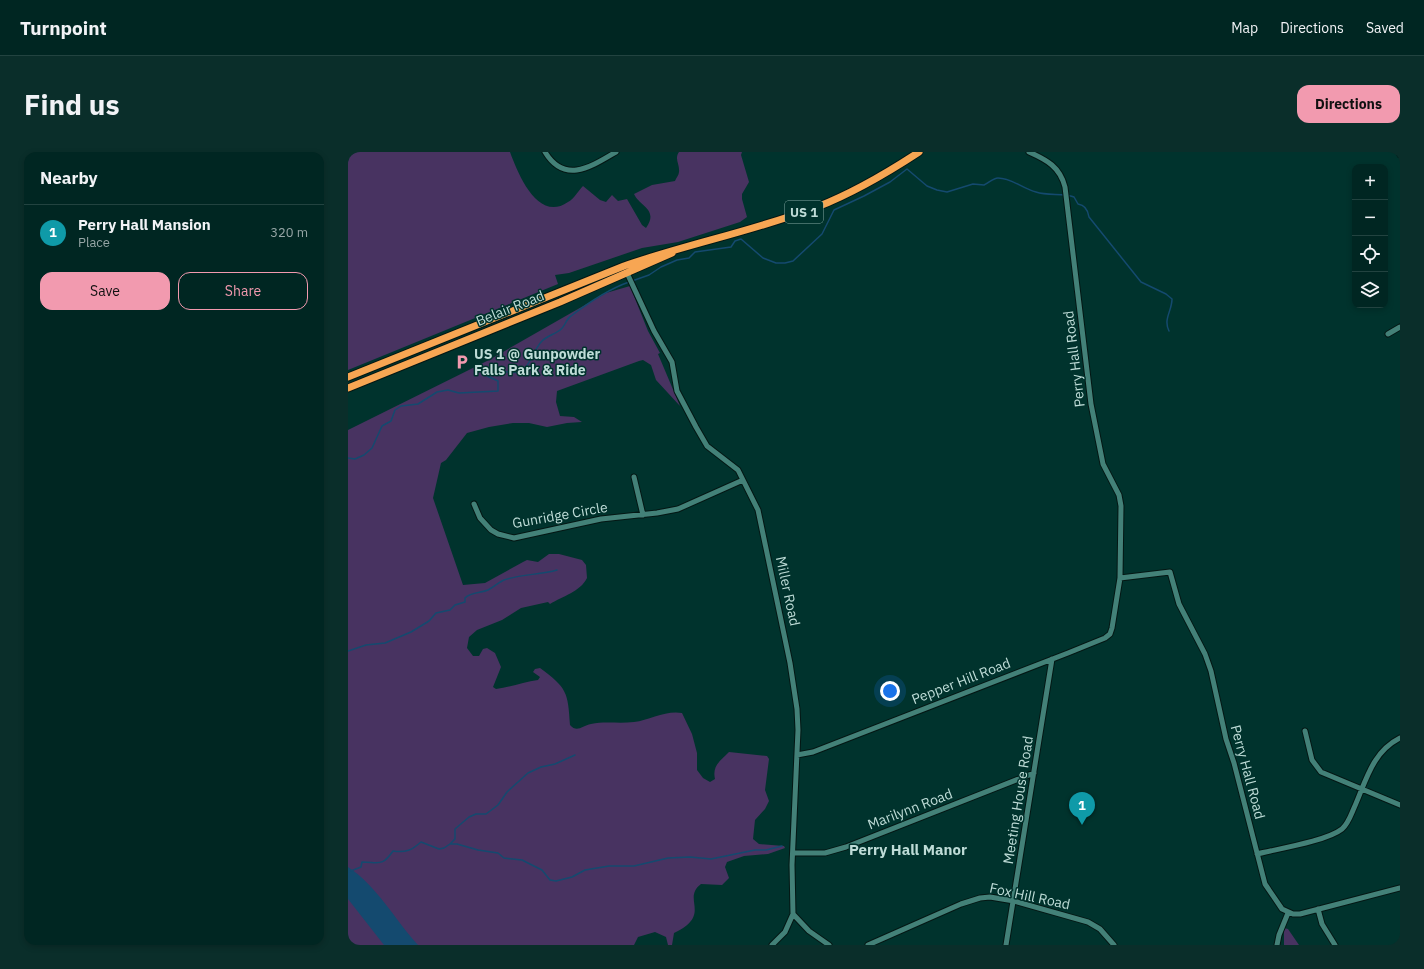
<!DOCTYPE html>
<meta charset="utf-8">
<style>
body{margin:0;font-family:"IBM Plex Sans",sans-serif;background:#0a2e2a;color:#f1f3f6}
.controls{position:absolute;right:12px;top:12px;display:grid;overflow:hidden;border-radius:8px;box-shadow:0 2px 6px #0003}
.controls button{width:36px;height:36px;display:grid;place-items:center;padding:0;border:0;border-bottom:1px solid #224340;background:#002622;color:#f1f3f6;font:20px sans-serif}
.you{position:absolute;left:542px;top:539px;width:14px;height:14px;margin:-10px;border:3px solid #fff;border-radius:50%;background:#1a73e8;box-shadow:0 0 0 6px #1a73e833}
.badge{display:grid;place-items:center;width:26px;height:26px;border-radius:50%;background:#f29aaf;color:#fff;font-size:13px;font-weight:700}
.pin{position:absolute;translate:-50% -33px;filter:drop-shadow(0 1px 2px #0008)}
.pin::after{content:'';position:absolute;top:21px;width:14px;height:12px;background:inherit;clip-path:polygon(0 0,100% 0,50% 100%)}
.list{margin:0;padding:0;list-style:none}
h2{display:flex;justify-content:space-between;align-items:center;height:52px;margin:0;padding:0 16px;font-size:17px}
h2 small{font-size:13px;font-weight:400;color:#95a5a5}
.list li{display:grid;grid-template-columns:26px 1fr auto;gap:12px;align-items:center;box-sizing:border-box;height:56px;padding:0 16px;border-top:1px solid #224340}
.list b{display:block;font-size:15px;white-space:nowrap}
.list p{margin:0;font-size:13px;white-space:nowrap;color:#95a5a5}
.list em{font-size:13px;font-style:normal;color:#95a5a5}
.actions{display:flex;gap:8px;padding:12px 16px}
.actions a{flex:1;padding:9px 0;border:1px solid #f29aaf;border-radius:12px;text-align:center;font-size:14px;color:#f29aaf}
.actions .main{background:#f29aaf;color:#111}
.icon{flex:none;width:22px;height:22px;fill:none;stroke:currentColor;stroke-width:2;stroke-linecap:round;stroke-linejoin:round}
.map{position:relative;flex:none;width:1052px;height:793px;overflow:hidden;border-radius:12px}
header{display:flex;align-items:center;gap:24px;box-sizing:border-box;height:56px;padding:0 20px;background:#002622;border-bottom:1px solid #224340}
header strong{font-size:19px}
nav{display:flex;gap:22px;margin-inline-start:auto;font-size:14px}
.intro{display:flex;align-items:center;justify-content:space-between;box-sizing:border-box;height:96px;padding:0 24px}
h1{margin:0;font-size:28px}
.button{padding:10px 18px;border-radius:12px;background:#f29aaf;color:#111;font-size:14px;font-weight:700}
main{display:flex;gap:24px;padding:0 24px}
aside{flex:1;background:#002622;border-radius:12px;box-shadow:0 2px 6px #0003}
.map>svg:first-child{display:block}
.green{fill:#483361}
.water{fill:#144a6f}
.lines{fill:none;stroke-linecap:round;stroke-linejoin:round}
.stream{stroke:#144a6f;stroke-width:1.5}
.minor-casing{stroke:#041714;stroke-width:7}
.highway-casing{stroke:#041714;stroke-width:9}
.minor{stroke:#438178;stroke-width:5}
.highway{stroke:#f7a653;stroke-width:7}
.labels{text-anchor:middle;stroke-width:3;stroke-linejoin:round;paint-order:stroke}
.shield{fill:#00332d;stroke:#85a9a4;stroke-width:1}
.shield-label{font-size:13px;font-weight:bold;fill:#bedcd7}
.street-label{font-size:14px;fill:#bedcd7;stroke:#00332d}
.poi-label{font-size:14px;font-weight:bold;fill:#bedcd7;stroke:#00332d;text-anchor:start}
.neighbourhood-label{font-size:15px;font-weight:bold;fill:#bedcd7;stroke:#00332d}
</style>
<header>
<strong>Turnpoint</strong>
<nav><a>Map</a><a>Directions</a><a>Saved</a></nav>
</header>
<div class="intro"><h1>Find us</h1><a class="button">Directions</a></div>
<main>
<aside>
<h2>Nearby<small></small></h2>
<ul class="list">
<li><span class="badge" style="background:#0f9aa8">1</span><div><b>Perry Hall Mansion</b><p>Place</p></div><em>320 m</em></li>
</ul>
<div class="actions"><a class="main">Save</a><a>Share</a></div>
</aside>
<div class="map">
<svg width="1052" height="793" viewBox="0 0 1052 793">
<rect width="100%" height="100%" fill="#00332d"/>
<path class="green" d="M0 0H162C170 22 190 71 220 50 226 47 230 39 235 34L252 48 258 50 264 43 270 49 279 47 294 73 298 76C311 57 292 55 286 42L304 33 327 29C328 26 331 23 331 20 332 12 326 7 331 0H394L393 3 401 30 394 42V47L399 65 392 70 330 90 294 96 221 121 207 123 210 132 0 218Z
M282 134 300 179 312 201 310 202 332 254 308 228 303 213 295 208 291 209 209 239 208 250 212 264 226 265 234 270 219 271 199 275 181 271H165L141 275 119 281 98 308 93 311 85 346 115 433 137 431 175 410 179 408 190 410 201 402H211L234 408 238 413 239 426C232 440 215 444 202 452L200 450 173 456 154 468 129 478 121 485 119 496 125 504H131L135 497 139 496 147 501 153 515 145 535 148 537C163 535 176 530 190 528L192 525 185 520 187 517 192 516C219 536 220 540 222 573 229 581 234 574 243 572 257 569 271 572 286 570 302 568 318 558 334 561L344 582 349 601V618L355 626 362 630 367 627C364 614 372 609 381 600L419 604 421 607 417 638 421 649 417 657 407 668 405 687 411 692 436 694 437 696 420 702 396 704 379 710 377 715 381 726 374 733 353 732C333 747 365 763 326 781L324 793H320L318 785 307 780 290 785 286 793H0V278L141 208 258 141Z
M936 776 940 777 951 793H936Z"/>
<path class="water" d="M0 715C29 734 47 768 70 793H36L0 747Z"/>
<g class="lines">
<path class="stream" d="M284 129 301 123 313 115 329 108 341 106 347 100 383 95 387 89 393 87 415 106 428 111H437L445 109 474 82 486 58 516 44 542 30 559 17 579 34 589 38 599 40 625 32 636 33C641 31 645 26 650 26 664 26 675 37 688 40 700 44 715 41 726 45L730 52C737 53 740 58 741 65L793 130 818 142 824 147C824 159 815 167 821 179
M0 306 7 307 16 303 24 296 34 274 43 269 47 258 53 254 70 252 89 240 100 238 111 241 150 239V229L139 224 138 221 141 218C150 216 165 224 174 219 183 212 186 197 194 189 199 184 207 182 212 178 217 175 218 167 223 164 240 151 261 137 281 130
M0 499 18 493 37 491 63 480 81 469 88 461 102 458 107 453 117 450V446C123 440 133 441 140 438 146 435 151 430 156 428 173 422 192 423 209 418
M102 692 107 687V677L121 665 128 662H138L150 653 159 640 180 621 193 615 207 612 227 603
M0 720 13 715 14 710C31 710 34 715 45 699 58 701 64 698 73 690L91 697 96 696 102 692H109L130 698 150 701 156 706 174 708 194 718 202 728 208 729 224 725 237 718 261 714H286L320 706 342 705 363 707 407 698H418L434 694"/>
<g class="minor-casing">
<path id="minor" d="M197 0C217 33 244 14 268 0
M1051 0 1052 3
M279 121 306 179 324 210 329 239 348 275 359 294 390 318 410 358 442 511 449 557 450 578 444 713 445 762 437 780 424 793
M1040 182 1052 175
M286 325 295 363
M126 352 132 366 143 378 150 382 166 386 253 367 309 361 330 357 395 328
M772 426 822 420 831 452 857 502 863 519 878 587 886 611 917 732 934 757 945 762H952L1052 736
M957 579 964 608 973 620 1052 653
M449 603 465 600 720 501 757 486 762 482 764 476 772 426 773 354 771 343 755 312 743 252 717 35C712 15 699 8 681 0
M445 701H477L498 695 686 621
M909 702C929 697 979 689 994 677 1000 672 1003 663 1006 656 1018 629 1024 600 1052 586
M970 757 974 772 987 793
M445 762 461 779 481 793
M520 793 613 752 632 746 642 745 666 749 740 770 752 777 766 793
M658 793 704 507
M929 793 931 783 940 761"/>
</g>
<g class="highway-casing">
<path id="highway" d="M0 225 276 114C339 92 406 79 469 55 505 41 539 21 571 0
M0 236 212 150 324 101"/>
</g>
<use href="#minor" class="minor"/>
<use href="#highway" class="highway"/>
</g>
<defs>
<g id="parking-bare" transform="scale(1.2)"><path d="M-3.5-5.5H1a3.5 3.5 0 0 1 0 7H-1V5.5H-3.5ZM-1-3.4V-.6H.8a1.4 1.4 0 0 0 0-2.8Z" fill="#f29aaf" stroke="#00332d" stroke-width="2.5" paint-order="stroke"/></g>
</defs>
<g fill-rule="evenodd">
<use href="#parking-bare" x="114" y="210"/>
</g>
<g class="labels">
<rect class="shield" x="437" y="49" width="38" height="22" rx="3"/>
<g class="shield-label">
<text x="456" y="65">US 1</text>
</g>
<g class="street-label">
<text transform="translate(162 156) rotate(-22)" y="5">Belair Road</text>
<text transform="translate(726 207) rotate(-97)" y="5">Perry Hall Road</text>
<text transform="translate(212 363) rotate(-10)" y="5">Gunridge Circle</text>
<text transform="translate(440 439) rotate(78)" y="5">Miller Road</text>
<text transform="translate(613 529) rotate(-21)" y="5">Pepper Hill Road</text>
<text transform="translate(900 620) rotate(75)" y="5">Perry Hall Road</text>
<text transform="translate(670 648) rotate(-81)" y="5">Meeting House Road</text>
<text transform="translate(562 657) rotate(-21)" y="5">Marilynn Road</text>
<text transform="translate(682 744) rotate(12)" y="5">Fox Hill Road</text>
</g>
<g class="poi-label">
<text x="126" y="207">US 1 @ Gunpowder<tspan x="126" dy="16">Falls Park &amp; Ride</tspan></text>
</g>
<g class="neighbourhood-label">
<text x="560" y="703">Perry Hall Manor</text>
</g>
</g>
</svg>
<div class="controls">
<button>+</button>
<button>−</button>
<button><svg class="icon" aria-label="locate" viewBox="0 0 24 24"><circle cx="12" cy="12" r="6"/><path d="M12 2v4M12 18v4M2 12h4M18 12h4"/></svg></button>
<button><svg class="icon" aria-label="layers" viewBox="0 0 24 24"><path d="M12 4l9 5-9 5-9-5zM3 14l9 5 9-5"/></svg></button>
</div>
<div class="you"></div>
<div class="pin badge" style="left:734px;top:673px;background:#0f9aa8">1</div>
</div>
</main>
